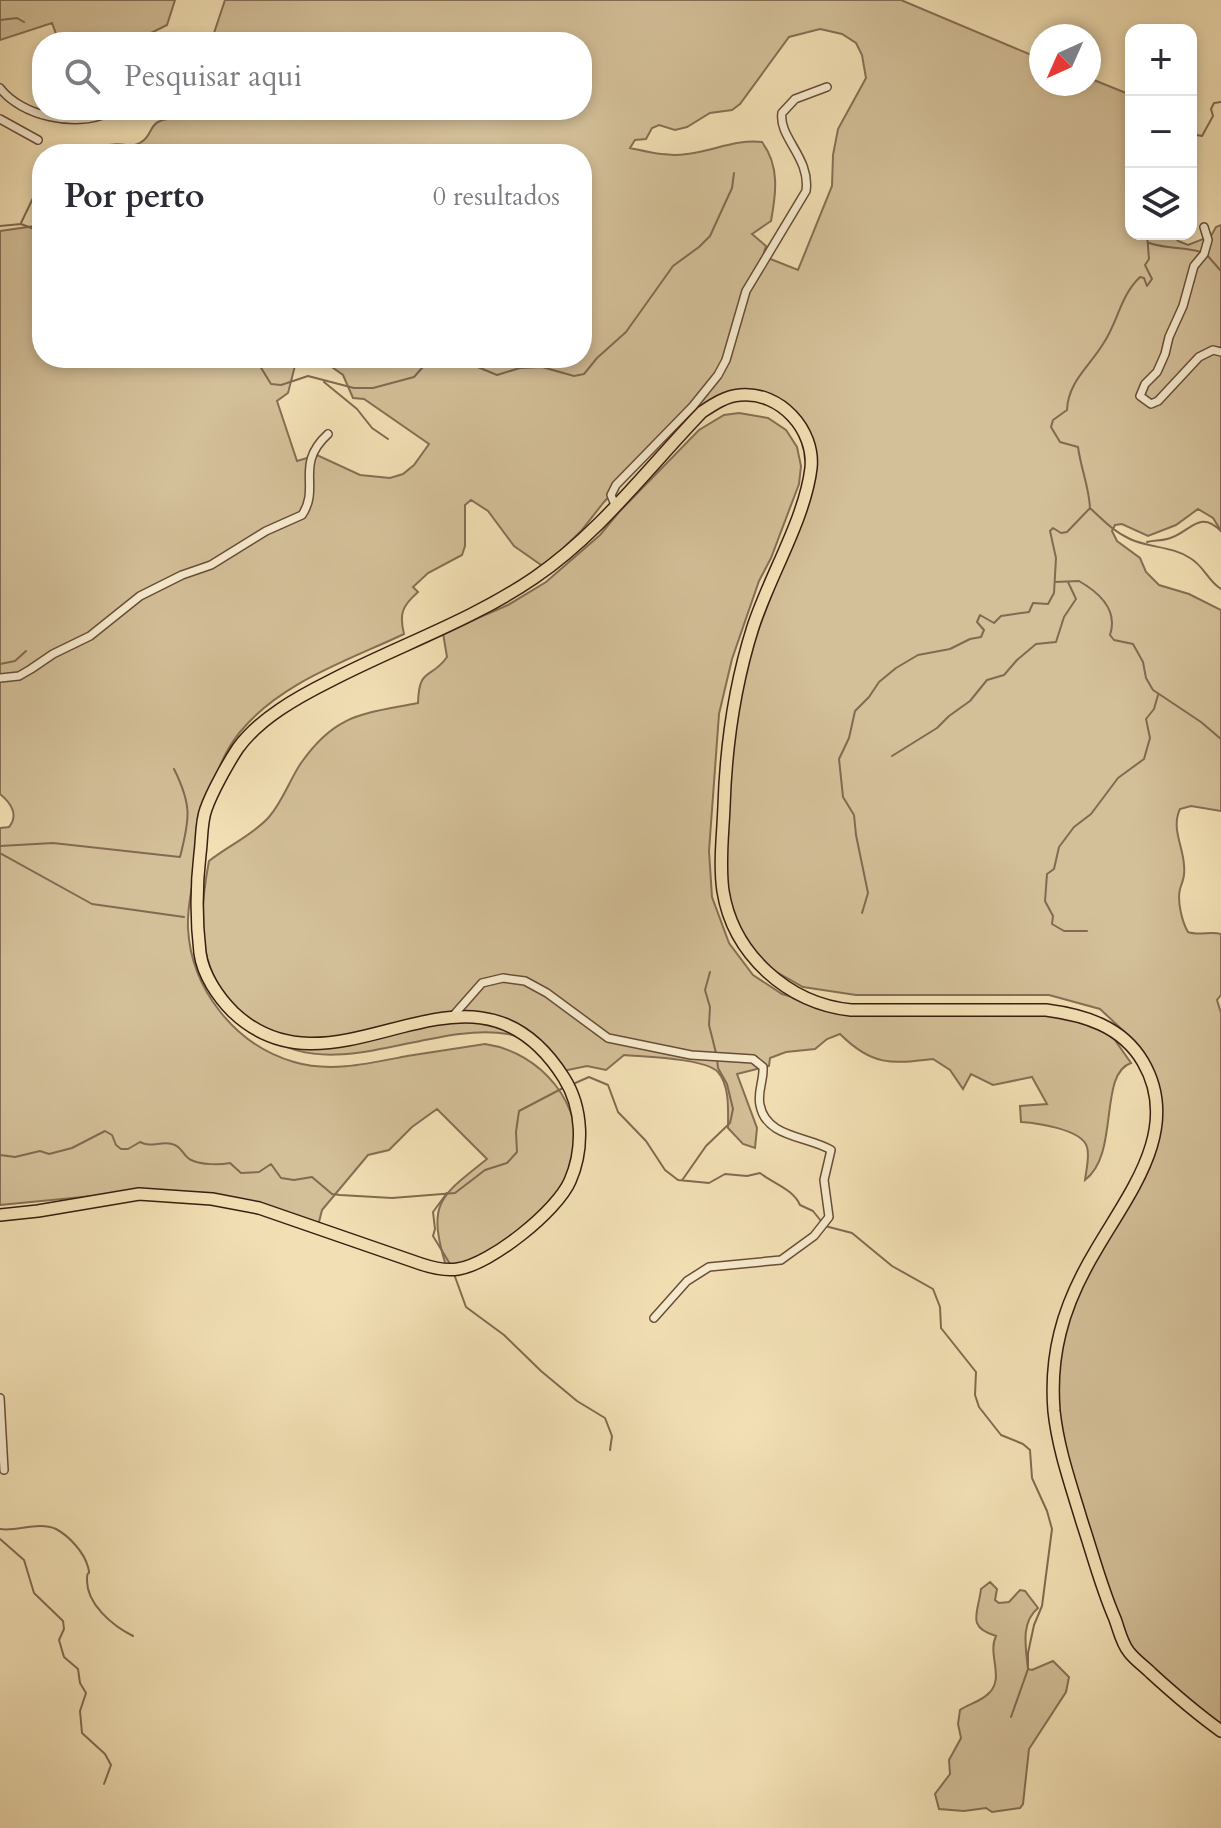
<!DOCTYPE html>
<html lang="pt">
<meta charset="utf-8">
<style>
body{margin:0;font-family:Cardo,serif;background:#f7f7f7;color:#2b2b33}
.controls{position:absolute;right:24px;top:24px;display:grid;overflow:hidden;border-radius:16px;box-shadow:0 4px 12px #0003}
.controls button{width:72px;height:72px;display:grid;place-items:center;padding:0;border:0;border-bottom:2px solid #e1e1e2;background:#fff;color:#2b2b33;font:40px sans-serif}
.compass{position:absolute;left:1029px;top:24px;width:72px;height:72px;border-radius:50%;background:#fff;box-shadow:0 4px 12px #0003;rotate:225deg}
.list{margin:0;padding:0;list-style:none}
h2{display:flex;justify-content:space-between;align-items:center;height:104px;margin:0;padding:0 32px;font-size:34px}
h2 small{font-size:26px;font-weight:400;color:#7c7c81}
.icon{flex:none;width:44px;height:44px;fill:none;stroke:currentColor;stroke-width:2;stroke-linecap:round;stroke-linejoin:round}
.map{position:relative;flex:none;width:1221px;height:1828px;overflow:hidden}
.search{position:absolute;background:#fff;box-shadow:0 4px 12px #0003;left:32px;top:32px;width:560px;height:88px;display:flex;align-items:center;gap:20px;box-sizing:border-box;padding:0 28px;border-radius:32px;color:#7c7c81;font-size:30px}
.panel{position:absolute;background:#fff;box-shadow:0 4px 12px #0003;left:32px;top:144px;width:560px;height:224px;border-radius:32px}
.map>svg:first-child{display:block}
.green{fill:#d3bf98;stroke:#866e54;stroke-width:2;fill-rule:evenodd}
.lines{fill:none;stroke-linecap:round;stroke-linejoin:round}
.stream{stroke:#836951;stroke-width:2}
.minor-casing{stroke:#684d39;stroke-width:10}
.trunk-casing{stroke:#3a1c10;stroke-width:14}
.minor{stroke:#f7ebce;stroke-width:7}
.trunk{stroke:#f2e0b4;stroke-width:11}
</style>
<div class="map">
<svg width="1221" height="1828" viewBox="0 0 1221 1828">
<rect width="100%" height="100%" fill="#f2e0b4"/>
<filter id="stains"><feTurbulence type="fractalNoise" baseFrequency=".0025" numOctaves="4"/><feColorMatrix values="0 0 0 0 .2 0 0 0 0 .09 0 0 0 0 .02 0 0 0 .5 -.17"/></filter>
<radialGradient id="worn" r=".72"><stop offset=".6" stop-color="#630" stop-opacity="0"/><stop offset="1" stop-color="#630" stop-opacity=".3"/></radialGradient>
<path class="green" d="M0 0H175L167 25 133 42H59L52 23 0 40Z
M225 0H901L1041 59V84H1089V78L1131 95V234H1172L1178 241 1188 245 1211 236 1216 227 1221 225V531L1213 518 1198 509 1176 525 1148 536 1122 524 1115 525 1112 531 1117 541 1140 558 1146 572 1159 585 1189 594 1221 610V811L1191 806 1180 809C1171 828 1183 846 1184 865 1185 876 1183 880 1180 889 1177 901 1182 922 1188 932 1199 936 1210 931 1221 934V995L1217 1000 1221 1013V1727L1145 1667 1125 1639 1071 1476 1060 1424 1057 1399 1058 1365 1071 1305 1144 1172 1157 1109 1129 1036 1100 1009 1049 995H856L803 987 773 970 743 939 724 891 733 697 812 488 814 447 768 398 710 401 690 411 604 502 581 531 544 567 514 546 488 511 471 500 465 505V546L462 555 428 573 413 587 418 592C402 606 399 614 404 634 347 661 281 682 240 732 214 764 207 805 200 845 196 871 187 901 188 928 191 989 235 1045 294 1062 331 1073 371 1063 407 1056 433 1052 459 1048 485 1044 541 1052 586 1105 575 1163 569 1194 529 1222 506 1240 487 1254 470 1268 446 1266 427 1203 439 1197 487 1159L437 1109 412 1127 389 1150 368 1155 322 1210 318 1226 256 1208 124 1193 0 1205V828L9 827C19 815 11 803 0 794V231L42 225V358H297L288 393 277 401 297 461 317 455 360 475 390 478 403 474 414 465 429 444 364 399 353 398 343 375 319 358H582V154H87L93 146C108 146 132 151 144 140 151 134 151 124 160 121 174 115 191 122 203 110H582V42H211ZM820 29 842 34 856 43 862 55 866 78 838 129 833 155 832 186 798 270 763 256 766 246 752 234 771 221C776 194 780 166 762 142 736 139 713 151 687 154 667 157 649 152 630 148L635 140 646 139 652 128 659 125 675 130 687 127 710 113 732 110 740 104 789 37Z
M739 413 768 418 786 430 797 447 801 466 799 484 771 558 759 581 732 659 719 714 709 851 712 897 729 943 753 975 782 994 817 1004 897 1008H1054L1112 1036 1131 1063C1098 1074 1120 1154 1085 1180 1086 1171 1090 1156 1087 1147 1082 1129 1036 1123 1021 1122L1020 1106 1047 1104 1032 1077 993 1085 971 1074 963 1089 950 1070 933 1059C891 1064 872 1066 840 1034L827 1039 815 1049 786 1052 770 1058 769 1066 737 1074 757 1128 755 1148 743 1144 728 1128C728 1111 730 1086 718 1072 704 1058 645 1057 624 1055L606 1070 587 1066 563 1071C547 1059 528 1038 508 1034 433 1021 338 1083 269 1038 258 1030 248 1018 238 1009 195 970 199 913 209 861 228 846 254 834 269 817 283 801 289 781 301 763 336 713 363 714 418 703 419 666 431 680 447 657L443 633 508 605 546 582 600 535 619 512 699 430 724 415Z
M990 1582 997 1589 995 1600 999 1603 1009 1602 1020 1590 1025 1591 1038 1608C1020 1623 1026 1648 1028 1669L1032 1670 1053 1661 1069 1677 1066 1692 1029 1749 1023 1804 1020 1808 992 1812 986 1808 964 1811 939 1809 935 1794 950 1774 949 1760 961 1738 958 1724 960 1710C969 1704 982 1701 989 1693 1005 1678 987 1654 996 1636 966 1627 978 1614 981 1589Z"/>
<g class="lines">
<path class="stream" d="M0 20 17 18 24 22
M1191 134 1202 136 1213 116 1211 109 1214 103 1221 102
M88 154C103 140 130 143 148 151
M21 223 33 198 42 189
M0 226 21 224 42 232
M1147 234 1149 259 1145 265 1152 279 1147 286 1144 278 1140 277C1120 296 1118 322 1103 344 1089 367 1068 382 1067 410L1053 420 1051 427 1060 442 1078 447C1081 469 1089 487 1090 508 1102 519 1114 532 1130 539 1149 548 1172 546 1190 558 1204 566 1208 581 1221 589
M1149 243C1167 249 1183 247 1201 252
M1207 255 1221 271
M255 358 271 384 281 385 308 376 354 388H373L414 377 431 358
M456 358 497 375 520 368 542 367 574 376 584 374 597 358 626 332 673 266 699 247 710 236 732 188 734 173
M324 382 357 409 372 428 388 439
M1147 542C1154 540 1160 541 1167 539 1190 534 1198 508 1221 531
M1055 582 1079 581C1100 593 1118 611 1110 635L1114 640 1133 644 1143 662 1146 678 1153 690 1201 722 1221 739
M0 664 15 661 26 651
M892 756 937 728 949 716 970 701 987 680 1004 675 1017 660 1036 644 1056 642 1064 617 1076 599 1068 582
M0 846 53 843 180 857C190 818 192 805 174 769
M0 853 92 904 184 917
M862 913 868 893 856 835 854 815 843 797 839 759 849 738 855 711 869 697 879 682 896 668 918 655 950 649 970 639 981 637 984 630 977 622 980 615 994 623 1001 616 1029 612 1033 603 1048 604 1054 593 1056 558 1050 531 1053 528 1061 533 1067 532 1090 508
M1087 931H1064L1052 924 1053 916 1045 901 1047 874 1054 869 1059 847 1074 827 1091 814 1118 778 1144 759 1150 738 1146 719 1154 709 1158 695
M710 972 705 990 710 1007 709 1025 716 1053
M573 1084 589 1077 608 1085 618 1112 646 1141 665 1170 678 1180 709 1183 725 1174 747 1176 760 1173C774 1184 793 1189 800 1205L813 1211 821 1221
M0 1155 15 1157 40 1151 49 1154 72 1148 105 1131 112 1135 116 1145 121 1149H128L140 1142C151 1148 160 1141 172 1144 182 1146 183 1156 191 1160 201 1165 220 1165 230 1163L241 1173 259 1172 271 1164 281 1178 294 1180 312 1177 332 1194 340 1195 392 1198 455 1193 485 1170 507 1163 517 1152 516 1132 519 1111 563 1088
M683 1179 706 1146 730 1123 733 1109 727 1084 718 1068 717 1059
M447 1193 433 1212 435 1229 433 1236 450 1264
M825 1226 852 1233 892 1266 933 1289 940 1307 941 1328 976 1372 975 1395 979 1407 1001 1435 1023 1444 1030 1450 1032 1478 1047 1511 1052 1529 1042 1606 1034 1625 1028 1653V1669L1011 1717
M454 1274 466 1307 504 1335 541 1371 577 1401 605 1418 612 1436 610 1450
M0 1529C17 1532 38 1521 56 1529 69 1536 84 1552 88 1567 91 1578 87 1568 87 1579 86 1604 113 1626 133 1636
M0 1539 24 1560 34 1593 63 1621 64 1629 59 1640 64 1657 78 1669 80 1683 86 1693 80 1711 82 1733 105 1754 111 1765 104 1784"/>
<g class="minor-casing">
<path id="minor" d="M0 88C21 116 76 128 107 113
M0 119 38 140
M1204 227 1208 240 1204 254 1194 266 1183 306 1169 337 1165 354 1157 372 1145 384 1140 396 1151 404 1158 401 1199 357 1213 350 1221 352
M615 505 611 495 616 485 693 406 718 375 726 360 746 291 806 191C811 158 778 137 782 113L795 99 827 87
M0 678 19 676 31 669 53 654 90 636 140 596 182 575 211 565 266 531 302 515C321 487 294 465 328 434
M452 1017 482 983 503 978 525 981 547 993 608 1038 691 1055 753 1059 763 1067C764 1080 757 1092 760 1105 766 1138 808 1136 831 1150L824 1180 829 1217 814 1236 781 1260 709 1267 687 1281 654 1318
M0 1398 4 1470"/>
</g>
<g class="trunk-casing">
<path id="trunk" d="M0 1215 38 1211 139 1194 212 1199 259 1208 421 1264C433 1268 446 1271 458 1269 491 1264 557 1211 570 1181 584 1149 583 1108 564 1078 470 929 338 1112 233 1012 218 997 203 975 200 953 196 919 196 888 200 854 202 840 201 822 206 809 212 792 228 763 238 748 260 718 298 697 330 681 397 646 471 621 534 578 599 534 648 468 702 412 714 404 726 396 740 395 780 391 815 430 811 468 805 519 769 577 753 627 734 687 726 744 724 806 723 834 719 863 723 891 733 954 788 1004 851 1010H1046C1084 1015 1122 1026 1143 1062 1182 1129 1129 1193 1096 1250 1081 1275 1067 1304 1060 1333 1054 1357 1052 1386 1054 1411 1058 1449 1071 1485 1082 1522 1093 1555 1101 1587 1115 1619 1119 1630 1122 1644 1129 1652 1135 1660 1144 1666 1151 1673 1174 1694 1196 1713 1221 1731"/>
</g>
<use href="#minor" class="minor"/>
<use href="#trunk" class="trunk"/>
</g>
<rect width="100%" height="100%" filter="url(#stains)"/>
<rect width="100%" height="100%" fill="url(#worn)"/>
</svg>
<div class="controls">
<button>+</button>
<button>−</button>
<button><svg class="icon" aria-label="layers" viewBox="0 0 24 24"><path d="M12 4l9 5-9 5-9-5zM3 14l9 5 9-5"/></svg></button>
</div>
<svg class="compass" viewBox="-18 -18 36 36"><path d="M0-13l5 13h-10z" fill="#e53935"/><path d="M0 13l5-13h-10z" fill="#7c7c81"/></svg>
<div class="search"><svg class="icon" aria-label="search" viewBox="0 0 24 24"><circle cx="10" cy="10" r="6"/><path d="M15 15l6 6"/></svg>Pesquisar aqui</div>
<section class="panel">
<h2>Por perto<small>0 resultados</small></h2>
<ul class="list">
</ul>
</section>
</div>
